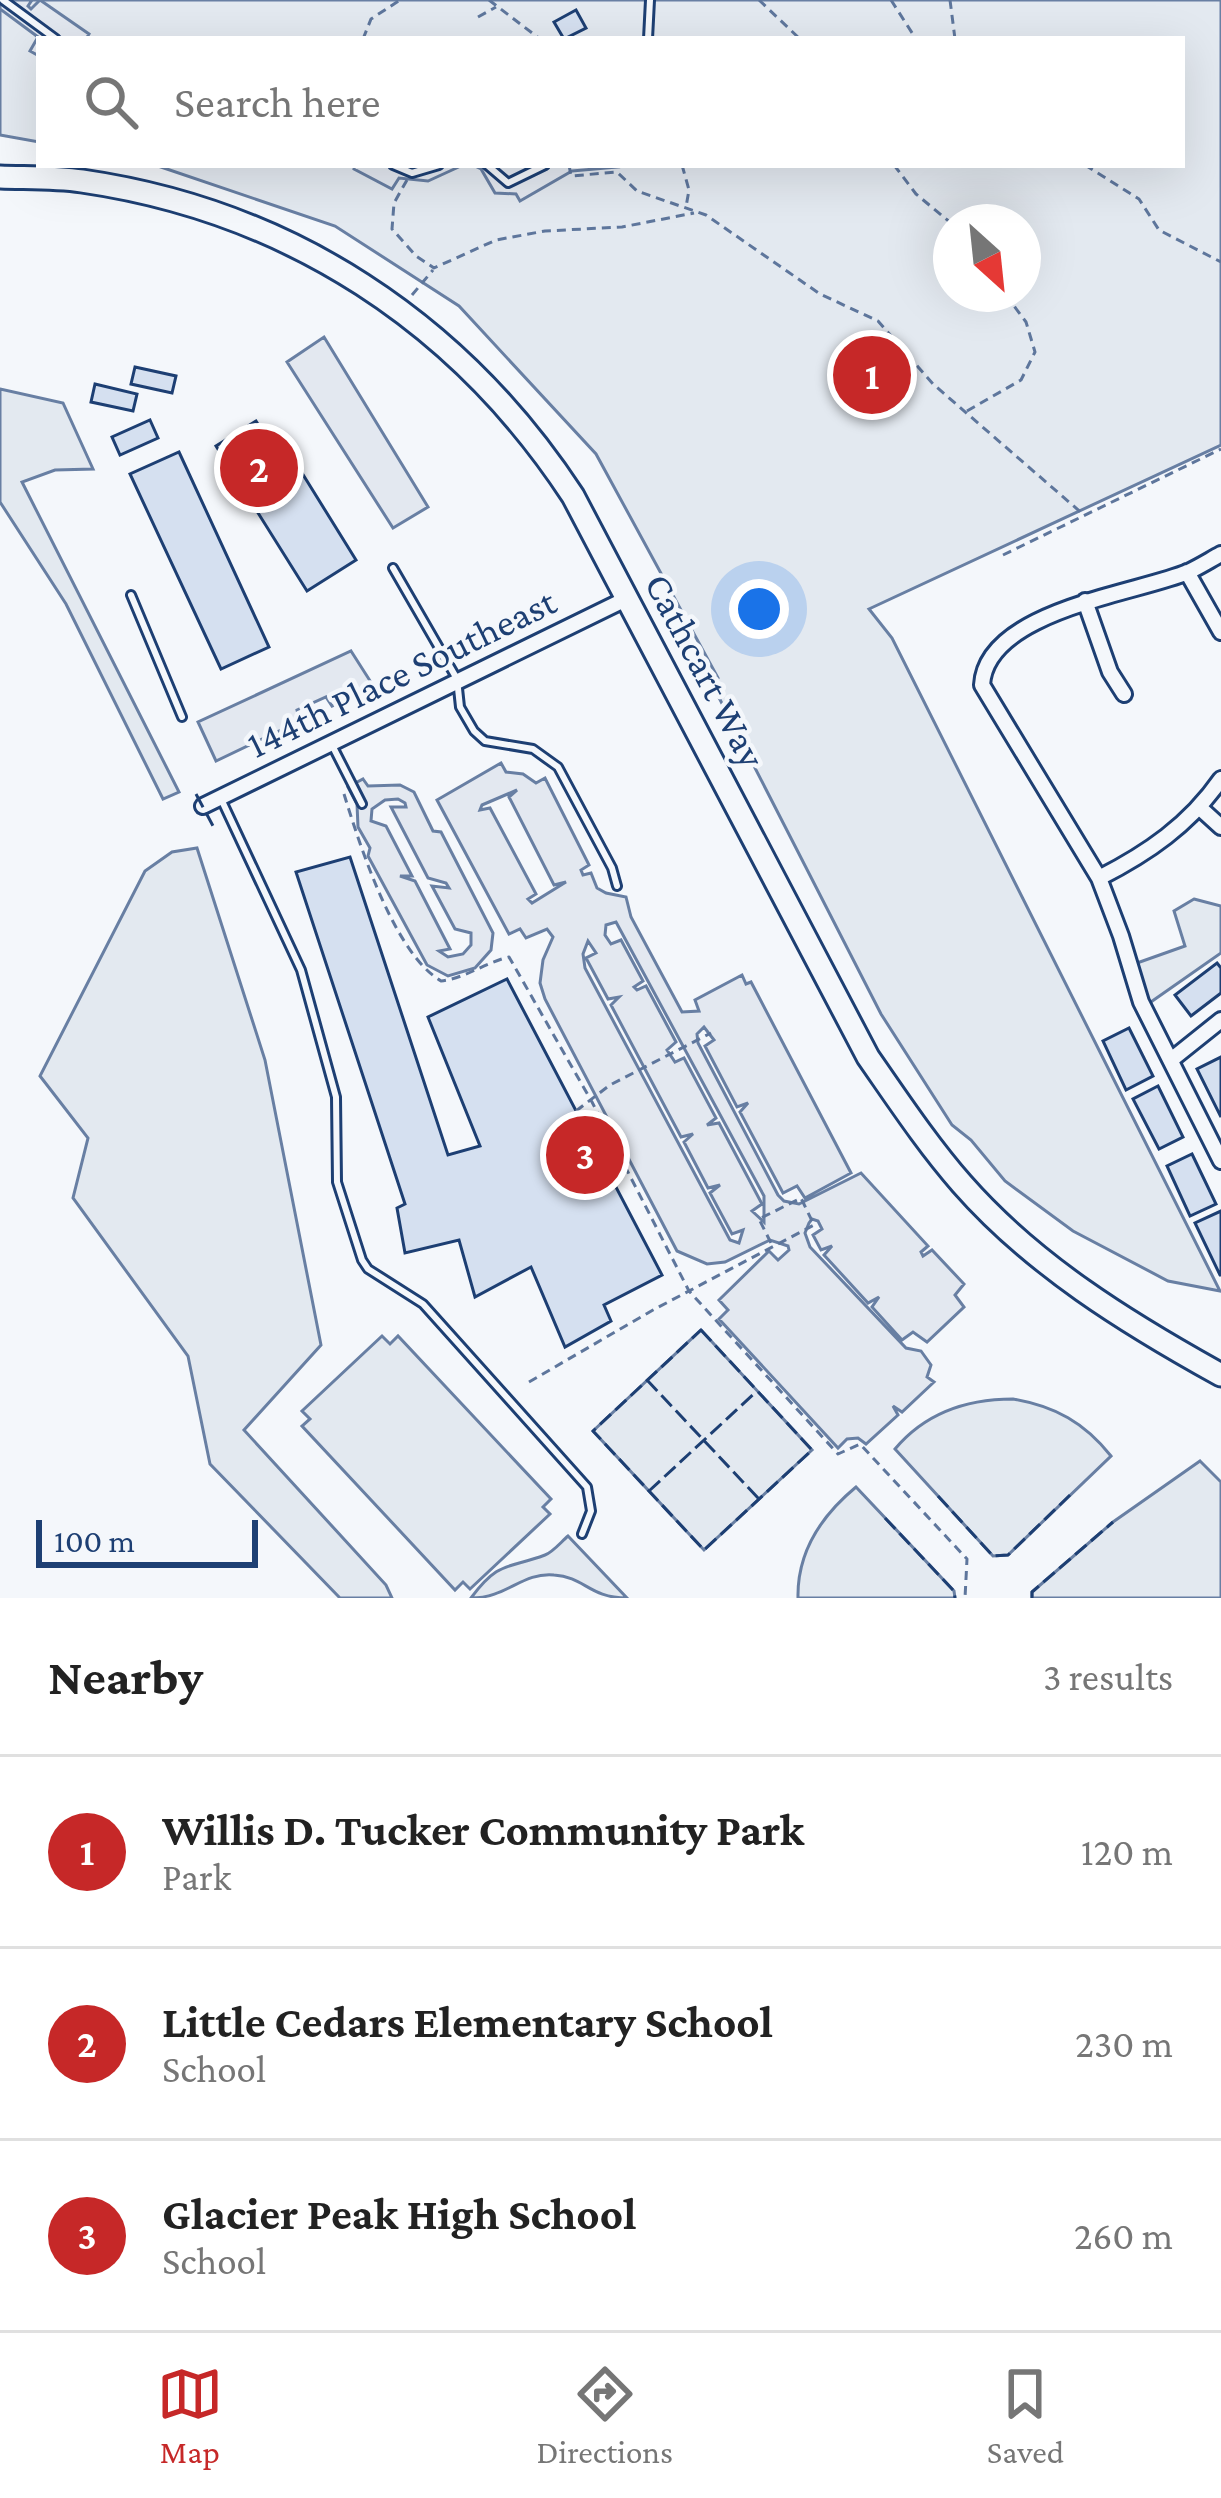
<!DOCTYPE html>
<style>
body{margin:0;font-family:"Crimson Pro",serif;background:#f6f6f6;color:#222}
.compass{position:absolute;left:933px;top:204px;width:108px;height:108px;border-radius:50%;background:#fff;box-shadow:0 12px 48px #0002;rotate:153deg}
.scale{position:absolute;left:36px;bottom:30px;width:222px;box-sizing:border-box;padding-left:12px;border:6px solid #1d3f73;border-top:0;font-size:33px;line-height:42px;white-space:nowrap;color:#1d3f73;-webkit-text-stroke:9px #f4f7fb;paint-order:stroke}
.you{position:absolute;left:759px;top:609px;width:42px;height:42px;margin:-30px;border:9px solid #fff;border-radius:50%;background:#1a73e8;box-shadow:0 0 0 18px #1a73e833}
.badge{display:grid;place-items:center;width:78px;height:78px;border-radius:50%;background:#c62828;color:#fff;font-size:39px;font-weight:700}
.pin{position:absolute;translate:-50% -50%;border:6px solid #fff;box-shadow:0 3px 12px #0006}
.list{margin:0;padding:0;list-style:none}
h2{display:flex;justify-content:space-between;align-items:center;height:156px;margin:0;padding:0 48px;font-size:51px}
h2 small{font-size:39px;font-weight:400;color:#767676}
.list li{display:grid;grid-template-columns:78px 1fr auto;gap:36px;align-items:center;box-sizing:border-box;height:192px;padding:0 48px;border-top:3px solid #e0e0e0}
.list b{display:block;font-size:45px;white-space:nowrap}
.list p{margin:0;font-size:39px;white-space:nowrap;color:#767676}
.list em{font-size:39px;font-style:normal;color:#767676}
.icon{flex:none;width:66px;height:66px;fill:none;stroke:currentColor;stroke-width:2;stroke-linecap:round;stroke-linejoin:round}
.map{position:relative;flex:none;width:1221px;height:1598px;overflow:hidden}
.search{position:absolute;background:#fff;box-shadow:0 12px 48px #0002;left:36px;right:36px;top:36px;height:132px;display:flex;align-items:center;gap:30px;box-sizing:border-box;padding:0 42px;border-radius:0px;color:#767676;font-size:45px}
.sheet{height:732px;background:#fff}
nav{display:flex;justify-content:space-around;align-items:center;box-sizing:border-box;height:168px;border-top:3px solid #e0e0e0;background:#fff;font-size:33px;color:#767676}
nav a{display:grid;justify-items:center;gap:6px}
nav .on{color:#c62828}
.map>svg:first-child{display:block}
.green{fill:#e3e9f0;stroke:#687fa3;stroke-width:3;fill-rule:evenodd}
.parking{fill:#e3e8f0;stroke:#687fa3;stroke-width:3;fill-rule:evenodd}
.building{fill:#d5e0f0;stroke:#1d3f73;stroke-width:3}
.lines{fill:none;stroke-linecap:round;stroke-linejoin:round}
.lane-casing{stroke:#1d3f73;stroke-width:12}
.street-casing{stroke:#1d3f73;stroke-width:20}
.primary-casing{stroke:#1d3f73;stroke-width:27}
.path{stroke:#5e769c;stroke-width:3;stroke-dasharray:9 6;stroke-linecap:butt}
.lane{stroke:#f4f7fb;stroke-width:6}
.street{stroke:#f4f7fb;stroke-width:14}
.primary{stroke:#f4f7fb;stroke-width:21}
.fence{stroke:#1d3f73;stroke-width:3;stroke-dasharray:15 6;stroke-linecap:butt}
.labels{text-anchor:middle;stroke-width:9;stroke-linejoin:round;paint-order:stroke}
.street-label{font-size:39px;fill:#1d3f73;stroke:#f4f7fb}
</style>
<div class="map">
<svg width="1221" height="1598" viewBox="0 0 1221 1598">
<rect width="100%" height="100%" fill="#f4f7fb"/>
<path class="green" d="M0 0H1221V445L869 609 892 638 1220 1291 1168 1281 1073 1231 1005 1181 971 1140 952 1125 881 1014 712 684 718 678 596 454 459 306 335 226 155 165H1182V39H39V142L0 135ZM951 222H1023V294H951Z
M0 389 63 403 93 469 55 470 22 482 179 792 163 799 66 604 0 502Z
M197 848 265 1060 321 1345 244 1430 386 1585 392 1598H340L210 1464 188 1356 73 1198 88 1138 40 1076 145 871 172 852Z
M1194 899 1221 906V953L1148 1004 1137 963 1185 946 1174 911Z
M701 1330 812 1450 704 1550 593 1431Z
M382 1336 390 1344 398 1336 551 1499 543 1507 550 1514 470 1589 463 1582 455 1590 302 1426 310 1419 302 1411Z
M1013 1399C1055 1406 1085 1423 1111 1456L1008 1555 993 1556 895 1449C926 1412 967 1399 1013 1399Z
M1200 1461 1221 1482V1598H1032V1592L1113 1522Z
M856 1487 954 1591 955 1598H798C797 1552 821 1516 856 1487Z
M568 1536 627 1598C589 1598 585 1577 554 1575 522 1572 507 1598 471 1598 499 1560 508 1569 545 1555 553 1552 561 1542 568 1536Z"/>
<path class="parking" d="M0 0H32L28 6 31 9 40 0 89 34 86 39H39V56L30 51 38 37 0 9Z
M355 165H463L428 181 399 178 392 189 354 169Z
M473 165H617L618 167 572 171 520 201 516 194 495 193 481 169Z
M324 337 428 507 393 528 287 362Z
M351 651 374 687 332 706 326 697 297 710 300 721 216 761 198 722Z
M501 763 506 772 523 774 536 783 545 778 589 865 581 870 583 875 591 873 597 888 606 893 626 897 631 917 682 1012 699 1011 695 1000 742 975 746 984 751 982 851 1173 805 1198 797 1186 783 1193 740 1112 748 1103 737 1107 705 1046 714 1040 704 1027 697 1034 698 1043 778 1195 784 1201 799 1204 861 1173 928 1246 921 1252 923 1256 932 1250 964 1284 955 1295 964 1307 927 1342 913 1332 902 1340 872 1307 879 1297 868 1303 824 1255 832 1246 821 1250 813 1235 822 1229 818 1221 812 1219 809 1223 805 1233 810 1247 906 1348 921 1351 931 1365 927 1377 934 1382 902 1412 893 1406 898 1415 866 1444 858 1438 847 1439 838 1448 719 1319 728 1310 719 1300 769 1251 778 1260 789 1250 788 1246 770 1240 725 1262 707 1264 677 1251 545 999 540 983 543 960 553 937 547 929 526 938 520 929 509 934 437 800ZM517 790 509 797 554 885 566 882 532 903 528 899 536 894 490 808 480 810 482 805ZM616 922 764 1196V1222L752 1211 762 1204 719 1123 707 1125 716 1118 684 1058 675 1062 667 1050 676 1042 646 986 637 990 634 987 643 981 621 940 611 944 605 935 606 925ZM588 941 596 953 586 958 608 999 619 997 611 1005 681 1137 693 1134 684 1142 708 1188 720 1185 710 1193 732 1234 743 1230 739 1243 730 1240 585 968 583 954Z
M363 779 368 786 400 785 414 792 433 831 441 832 493 933 491 950 475 968 448 976 427 965 368 856 370 848 358 827 357 804 348 787ZM385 800 398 799 405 803 406 807H391L428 878 446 883 449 888 432 886 455 929 471 933V945L463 954 448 957 439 951 450 949 415 881 400 876H412L386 826 371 821 372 809Z"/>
<path class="building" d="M576 10 586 28 564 39 554 22Z
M135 367 176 376 172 393 131 384Z
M95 384 137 394 133 411 91 402Z
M150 420 158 438 120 455 112 437Z
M256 421 279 458 289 452 356 560 307 591 216 446Z
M179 452 269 647 221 669 130 474Z
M350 857 448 1155 480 1146 428 1017 507 979 662 1275 604 1305 611 1321 565 1347 531 1267 475 1297 459 1240 405 1253 397 1208 405 1204 296 872Z
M1217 963 1221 968V993L1191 1016 1175 995Z
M1129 1028 1153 1076 1126 1090 1103 1041Z
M1221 1057V1117L1197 1069Z
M1158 1086 1183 1137 1159 1149 1133 1099Z
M1192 1154 1216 1204 1190 1216 1167 1166Z
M1221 1211V1275H1220L1195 1223Z"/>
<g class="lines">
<g class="lane-casing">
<path id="lane" d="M3 0 56 39
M648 39 650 0
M393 165 412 173 439 165
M487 165 508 183 545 165
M393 568 457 679 460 707 474 731 485 741 533 749 558 767 612 868 617 886
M131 595 182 717
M332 745 362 804
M222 801 301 970 336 1097 337 1182 362 1260 368 1269 423 1304 587 1487 591 1511 582 1534"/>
</g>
<g class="street-casing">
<path id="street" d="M1221 554C1210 560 1199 567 1188 572 1134 594 986 611 982 685L1099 878 1121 936 1141 1002 1221 1161
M1187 572 1221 632
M1085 601 1110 672 1124 694
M203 806 628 598
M1199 807 1221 827
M1099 878C1148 853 1189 825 1221 779
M1171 1060 1221 1020"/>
</g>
<g class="primary-casing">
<path id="primary" d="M0 177C27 178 55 177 82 181 289 211 459 322 573 496L868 1057C898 1100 927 1144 962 1184 1033 1265 1127 1323 1221 1375"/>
</g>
<path class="path" d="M489 0 540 39
M759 0 800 39
M891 0 916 39
M950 0 955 39
M478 17 496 7
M363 39 371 19 400 0
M569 165 571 176 617 172 637 191 706 215 820 294 878 321 933 384 1084 515
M682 165 689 190 686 207
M894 165 916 194 951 223
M1085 165 1139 199 1159 230 1221 262
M407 180 394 203 392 229 416 256 434 268 496 240 545 231 622 227 694 213
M412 295 433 270
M967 411 1021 380 1035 352 1026 322 1005 294
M1003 555 1221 449
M344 794C360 846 394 953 441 981 466 978 484 963 509 957L592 1102 689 1291 838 1454 860 1444 967 1559 965 1598
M576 1111 610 1085 711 1033
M529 1382 653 1310 814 1225 801 1198 759 1219 772 1245"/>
<use href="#lane" class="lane"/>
<use href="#street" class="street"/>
<use href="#primary" class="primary"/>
<path class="fence" d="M196 794 213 826
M701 1330 812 1450 704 1550 593 1431Z
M647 1380 759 1499
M649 1491 757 1391
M938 1496 993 1556 1008 1555 1070 1495
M885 1518 954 1591 955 1598
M1032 1598V1592L1113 1522"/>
</g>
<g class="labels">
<g class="street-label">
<text transform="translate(706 670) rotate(62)" y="14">Cathcart Way</text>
<text transform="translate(401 672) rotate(-26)" y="14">144th Place Southeast</text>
</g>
</g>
</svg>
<svg class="compass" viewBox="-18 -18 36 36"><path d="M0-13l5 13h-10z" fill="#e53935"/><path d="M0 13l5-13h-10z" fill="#767676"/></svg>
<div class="scale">100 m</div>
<div class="you"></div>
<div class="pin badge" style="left:872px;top:375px">1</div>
<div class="pin badge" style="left:259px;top:468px">2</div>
<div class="pin badge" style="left:585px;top:1155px">3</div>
<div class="search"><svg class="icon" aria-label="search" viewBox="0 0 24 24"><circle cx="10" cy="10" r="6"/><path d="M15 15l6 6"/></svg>Search here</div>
</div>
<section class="sheet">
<h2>Nearby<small>3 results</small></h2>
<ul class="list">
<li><span class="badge">1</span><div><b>Willis D. Tucker Community Park</b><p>Park</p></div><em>120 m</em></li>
<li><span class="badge">2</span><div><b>Little Cedars Elementary School</b><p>School</p></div><em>230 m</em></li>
<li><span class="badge">3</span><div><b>Glacier Peak High School</b><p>School</p></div><em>260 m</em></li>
</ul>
</section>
<nav>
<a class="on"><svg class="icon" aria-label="map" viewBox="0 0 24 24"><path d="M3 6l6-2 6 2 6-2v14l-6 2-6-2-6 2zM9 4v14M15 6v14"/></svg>Map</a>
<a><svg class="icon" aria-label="directions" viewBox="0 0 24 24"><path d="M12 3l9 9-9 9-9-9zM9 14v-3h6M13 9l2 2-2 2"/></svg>Directions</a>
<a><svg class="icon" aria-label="saved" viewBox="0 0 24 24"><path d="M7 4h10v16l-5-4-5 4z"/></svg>Saved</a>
</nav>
